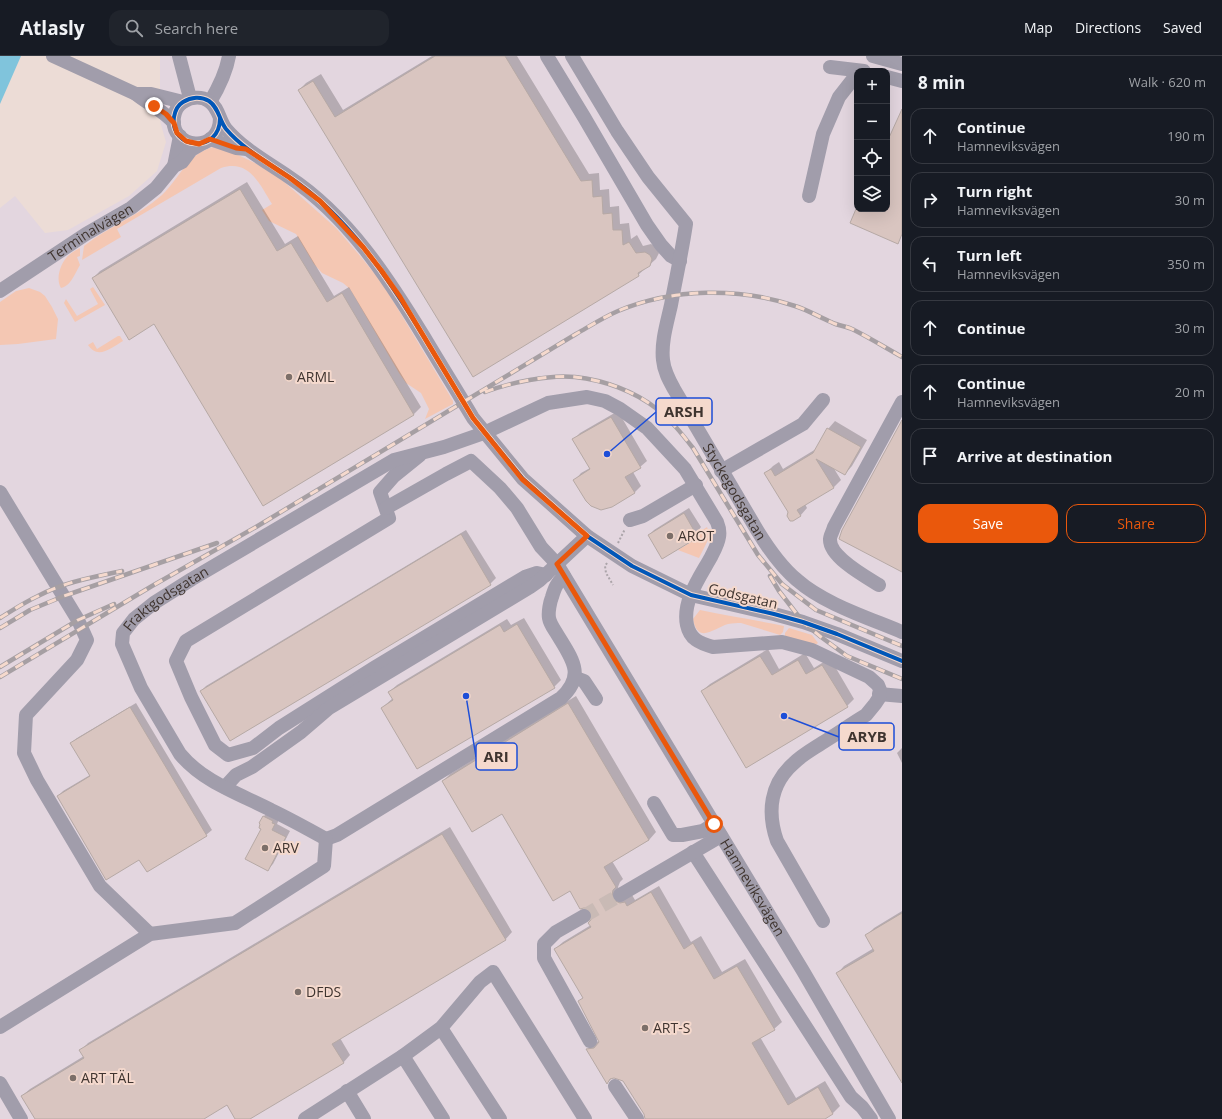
<!DOCTYPE html>
<meta charset="utf-8">
<style>
body{margin:0;font-family:"Open Sans",sans-serif;background:#20242c;color:#f1f3f6}
.controls{position:absolute;right:12px;top:12px;display:grid;overflow:hidden;border-radius:8px;box-shadow:0 4px 16px #0002}
.controls button{width:36px;height:36px;display:grid;place-items:center;padding:0;border:0;border-bottom:1px solid #363941;background:#171b24;color:#f1f3f6;font:20px sans-serif}
.stop{position:absolute;width:12px;height:12px;margin:-9px;border:3px solid #ea580c;border-radius:50%;background:#fff}
.stop.end{background:#ea580c;border-color:#fff;box-shadow:0 1px 4px #0008}
.list{margin:0;padding:0;list-style:none}
h2{display:flex;justify-content:space-between;align-items:center;height:52px;margin:0;padding:0 16px;font-size:17px}
h2 small{font-size:13px;font-weight:400;color:#9ea1a6}
.list li{display:grid;grid-template-columns:26px 1fr auto;gap:12px;align-items:center;box-sizing:border-box;height:56px;margin:0 8px 8px;padding:0 8px;border:1px solid #363941;border-radius:12px}
.list b{display:block;font-size:15px;white-space:nowrap}
.list p{margin:0;font-size:13px;white-space:nowrap;color:#9ea1a6}
.list em{font-size:13px;font-style:normal;color:#9ea1a6}
.actions{display:flex;gap:8px;padding:12px 16px}
.actions a{flex:1;padding:9px 0;border:1px solid #ea580c;border-radius:12px;text-align:center;font-size:14px;color:#ea580c}
.actions .main{background:#ea580c;color:#fff}
.icon{flex:none;width:22px;height:22px;fill:none;stroke:currentColor;stroke-width:2;stroke-linecap:round;stroke-linejoin:round}
.map{position:relative;flex:none;width:902px;height:1063px;overflow:hidden}
header{display:flex;align-items:center;gap:24px;box-sizing:border-box;height:56px;padding:0 20px;background:#171b24;border-bottom:1px solid #363941}
header strong{font-size:19px}
nav{display:flex;gap:22px;margin-inline-start:auto;font-size:14px}
.search{width:280px;height:36px;background:#20242c;display:flex;align-items:center;gap:10px;box-sizing:border-box;padding:0 14px;border-radius:12px;color:#9ea1a6;font-size:15px}
main{display:flex}
aside{flex:1;background:#171b24}
.map>svg:first-child{display:block}
.industrial{fill:#e3d6df;fill-rule:evenodd}
.green{fill:#f4c7b3}
.water{fill:#80c4dc}
.shadow{fill:#0003}
.building{fill:#d9c5c0;stroke:#b6a9a5}
.lines{fill:none;stroke-linecap:round;stroke-linejoin:round}
.minor-tunnel{stroke:#c9bab5;stroke-width:14;stroke-dasharray:14 7;stroke-linecap:butt}
.path{stroke:#aba4a9;stroke-width:2;stroke-dasharray:2 2;stroke-linecap:butt}
.minor{stroke:#a19dab;stroke-width:14}
.rail-casing{stroke:#a69fa3;stroke-width:4.5}
.rail{stroke:#f5d9cd;stroke-width:3;stroke-dasharray:9;stroke-linecap:butt}
.cycleway-casing{stroke:#f5d9cd;stroke-width:6}
.cycleway{stroke:#0057b8;stroke-width:4}
.route{stroke:#ea580c;stroke-width:5}
.poi-dot{fill:#7c6f69;stroke:#f5d9cd;stroke-width:1.5}
.labels{text-anchor:middle;stroke-width:4;stroke-linejoin:round;paint-order:stroke}
.street-label{font-size:14px;fill:#3f342f;stroke:#f5d9cd}
.poi-label{font-size:14px;fill:#3f342f;stroke:#f5d9cd;text-anchor:start}
.leader{fill:none;stroke:#1d4ed8;stroke-width:1.5}
.callout-dot{fill:#1d4ed8;stroke:#f5d9cd;stroke-width:1.5}
.callout{fill:#f5d9cd;stroke:#1d4ed8;stroke-width:1.5}
.callout-label{font-size:15px;text-anchor:middle;font-weight:bold;fill:#3f342f}
</style>
<header>
<strong>Atlasly</strong>
<div class="search"><svg class="icon" aria-label="search" viewBox="0 0 24 24"><circle cx="10" cy="10" r="6"/><path d="M15 15l6 6"/></svg>Search here</div>
<nav><a>Map</a><a>Directions</a><a>Saved</a></nav>
</header>
<main>
<div class="map">
<svg width="902" height="1063" viewBox="0 0 902 1063">
<rect width="100%" height="100%" fill="#ecdcd6"/>
<path class="industrial" d="M160 0H902V1063H0V152L15 140 45 177 68 174 129 140 157 115 166 86 160 65ZM857 15H887V153H857Z"/>
<path class="green" d="M213 91 236 98 259 109 282 124 336 172 361 201 383 228 453 345V348L425 363 429 353 421 337 406 327 399 317 350 233 343 227 322 217 314 208 296 178 269 165 262 154 272 148C259 127 249 103 221 112L117 173 121 181 82 204 84 190C109 170 137 161 162 139 180 122 187 98 213 91Z
M80 192V200L77 201 80 209C75 217 71 230 61 232 55 222 61 206 69 199 72 196 76 194 80 192Z
M93 231 105 249 75 266 64 247 66 243 77 260 98 248 90 233Z
M29 232 40 236 45 240 52 251 58 263 56 283 18 288 0 289V246L16 235Z
M118 280H120L123 285C111 292 98 304 88 289L93 286 97 293Z
M707 471 710 480 699 502 678 494 693 485V482L697 480 698 477Z
M700 554C728 560 756 564 784 570L783 576 780 579 741 567C737 567 733 567 728 568 714 572 698 589 693 563Z
M789 572 812 579 818 587 815 589 785 580V577Z"/>
<path class="water" d="M0 0H21L0 48Z"/>
<path class="shadow" d="M432 0H517L589 118 599 117 600 134 609 133 610 151 619 150 620 168 629 167 631 183 637 179 643 190 651 188 656 191 659 197 656 203 638 219 473 320 299 34 306 27 321 18 343 54Z
M247 126 285 188 298 180 334 240 349 231 421 351 414 358 264 449 154 267 93 222 100 215Z
M618 355 647 405 640 411 633 416 641 430 634 437 575 424 581 417 590 412 573 384 580 377Z
M835 365 867 384 852 410 845 418 833 411 841 424 834 431 805 448 807 452 800 460 789 455 766 417 773 410 779 406 783 413 816 393 828 373Z
M689 452 701 471 691 484 649 479 654 474Z
M466 474 496 522 490 528 201 635 206 630Z
M524 562 561 624 554 631 382 652 393 642 389 636 397 629 507 563 511 569Z
M768 593 779 613 805 597 814 612 830 602 854 643 847 650 702 635 710 628Z
M576 640 656 776 649 784 612 805 623 823 620 826 618 831 620 836 632 839 635 844 659 830 691 886 701 880 722 916 745 903 782 966 774 973 760 981 796 1042 825 1025 840 1050 833 1057 823 1063H646L645 1058 623 1024 619 1021 612 1022 607 1027 588 993 595 986 600 985 579 946 584 941 555 893 563 886 591 869 594 861 592 855 570 834 503 756 443 725 450 718Z
M136 647 212 774 206 779 140 803 58 740 63 735 90 719 71 687 77 682Z
M902 692V707L897 697Z
M269 755 279 763 277 768 290 775 273 808 267 814 262 773 260 767 264 760Z
M450 771 512 876 505 884 340 982 350 999 343 1007 249 1063H236L227 1048 202 1063H36L22 1040 30 1033 84 1000 81 994 88 987Z
M902 855V1025L837 918 844 910 874 892 866 880 874 872Z"/>
<path class="building" d="M435 0H505L581 125 592 124 593 141 602 140 603 158 612 157 613 174H622L623 189 629 186 636 197 645 196 650 199 652 203 650 210 638 217 639 220 473 321 298 34 313 25 335 61Z
M902 53V178L898 188 850 167 856 153H887V86Z
M240 133 277 195 291 187 327 246 342 237 414 359 263 450 154 268 129 284 92 222Z
M611 361 641 412 625 421 635 437 612 451 601 454 591 450 586 445 573 424 590 413 572 383Z
M902 364V516L839 483 842 474Z
M827 372 861 391 845 419 816 403 834 432 797 454 801 460 793 465H790L787 460 788 456 764 417 771 413 775 420 813 397Z
M684 457 696 478 690 481 692 485 662 503 648 479Z
M461 478 491 529 230 685 200 635Z
M517 568 555 632 417 713 381 652 393 644 388 636 500 569 504 576Z
M760 600 772 619 798 604 806 618 822 609 848 651 746 712 701 635Z
M568 647 649 784 604 811 616 831 613 834 612 839 613 844 620 847 625 846 627 850 651 836 684 893 693 887 714 923 737 910 775 974 752 987 788 1049 818 1031 833 1058 825 1063H645L644 1058 623 1025 614 1022 610 1023 607 1028 586 993 594 992 599 986 578 945 583 942 554 893 591 871 588 867 591 864 592 856 588 853 584 852 580 853 570 835 553 845 502 758 472 776 442 725Z
M130 651 207 780 147 816 139 804 106 824 57 740 90 720 70 687Z
M263 760 273 765 272 767 275 768 272 774 286 781 268 815 245 803 261 773 259 772 260 768 259 767Z
M442 778 506 884 332 988 344 1007 250 1063H235L227 1049 204 1063H35L21 1040 84 1002 79 994Z
M902 857V1027L836 917 874 895 865 879Z"/>
<g class="lines">
<path class="minor-tunnel" d="M584 860 620 839"/>
<path class="path" d="M618 487 625 473
M607 507 605 510 606 517 613 529"/>
<g class="minor">
<path d="M53 0 136 38C149 49 162 53 174 67"/>
<path d="M179 0 190 42"/>
<path d="M547 0 584 61 647 169 661 189 671 200 680 205"/>
<path id="s1" d="M572 0 617 75 648 121 686 168C682 195 676 222 671 249 667 267 661 286 663 304 664 315 669 324 674 333L757 474C768 492 780 510 797 524 824 548 869 562 902 576"/>
<path d="M873 0 902 8"/>
<path d="M830 11 864 15"/>
<path d="M887 21 902 25"/>
<path d="M136 38H151L183 46"/>
<path d="M210 46C219 31 226 17 229 0"/>
<path d="M220 62C220 99 169 93 174 61 175 55 178 49 183 46 191 41 201 40 209 45 219 52 219 64 226 73 243 93 267 106 289 121 348 160 388 222 424 281 440 308 457 335 473 362L523 423 587 480 632 510 691 539 774 558 803 566 837 578 902 605"/>
<path d="M210 83 236 92 247 93"/>
<path d="M174 110 180 80"/>
<path d="M809 140 823 78 839 41 857 18"/>
<path id="s2" d="M0 235 86 178 131 152 156 132 174 110 182 106 191 94 203 87"/>
<path d="M420 399 394 420 380 436 389 462 186 585 176 605 191 641 215 689 228 699 253 692 279 672 374 612 525 521 537 517 546 519"/>
<path d="M721 415 803 368 823 344"/>
<path d="M0 436 78 564 87 584 77 604 26 659 24 697 37 724 100 830 150 878"/>
<path d="M630 464 643 460 696 429"/>
<path id="s3" d="M587 480 557 508 803 915 889 1063"/>
<path d="M879 529C866 521 829 501 830 483 830 480 833 475 834 471L902 346"/>
<path d="M576 622 584 625 596 643"/>
<path d="M879 638 902 640"/>
<path d="M225 731 236 719 252 711 301 676 329 652 530 531 540 524 557 508 541 491 517 452 500 432 471 405 446 418 386 452"/>
<path d="M654 747 673 779H682L703 775 714 768"/>
<path id="s4" d="M326 783C308 773 290 763 271 754 240 738 203 726 180 698L141 632 122 588 123 577 134 563 154 547 192 523 394 404 444 391 484 377 548 347 587 341 605 345 620 353 647 372 685 413 717 466C719 471 720 476 719 481 718 488 714 495 711 501 700 521 682 545 687 569 690 583 699 587 713 591L782 586 812 594 869 621 878 629 880 634 879 642 875 648 866 659C851 668 837 678 822 687 813 693 802 699 794 707 770 728 767 756 777 785L823 865"/>
<path d="M326 783 337 779 561 642C586 619 572 603 557 578 554 573 550 568 549 562 548 556 550 546 552 541 555 531 557 527 564 520"/>
<path d="M693 796 851 1041 862 1051 871 1063"/>
<path d="M620 839 721 780"/>
<path d="M584 860 556 876 544 888V902L590 985"/>
<path d="M0 971 150 878 235 867 324 810 326 783"/>
<path d="M441 972 500 1063"/>
<path d="M403 1000 443 1063"/>
<path d="M0 1027 21 1063"/>
<path d="M615 1030 637 1063"/>
<path d="M347 1035 364 1063"/>
<path d="M305 1063 403 1000 441 972 480 926 493 916 585 1063"/>
</g>
<g class="rail-casing">
<path id="rail" d="M485 336C509 327 550 318 575 321 604 324 634 335 657 353 671 364 682 378 693 392L758 499 782 528 816 554 902 590
M770 520 779 535 803 566 821 581 847 600 902 623
M0 562C13 554 25 546 38 540 64 526 94 521 122 515
M0 572 30 554 64 540 217 487
M0 611 78 564 114 548
M0 621 152 530 256 471 576 278C590 270 604 261 618 255 673 232 739 231 795 250 808 254 819 261 831 266 838 270 847 270 854 274 870 282 886 292 902 301"/>
</g>
<use href="#rail" class="rail"/>
<g class="cycleway-casing">
<path id="cycleway" d="M220 62C220 99 169 93 174 61 175 55 178 49 183 46 191 41 201 40 209 45 219 52 219 64 226 73 243 93 267 106 289 121 348 160 388 222 424 281 440 308 457 335 473 362L523 423 587 480 632 510 691 539 774 558 803 566 837 578 902 605"/>
</g>
<use href="#cycleway" class="cycleway"/>
</g>
<g class="lines">
<path class="route" d="M154 50 166 58 174 67 177 77 186 85 199 88 210 83 236 92 246 93 290 122 320 145 363 191 381 214 400 241 473 362 522 423 587 480 557 508 714 768"/>
</g>
<g class="poi-dot">
<circle cx="289" cy="321" r="4"/>
<circle cx="670" cy="480" r="4"/>
<circle cx="265" cy="792" r="4"/>
<circle cx="298" cy="936" r="4"/>
<circle cx="645" cy="972" r="4"/>
<circle cx="73" cy="1022" r="4"/>
</g>
<g class="labels">
<g class="street-label">
<text dy="5" stroke="none"><textPath href="#s2" startOffset="108">Terminalvägen</textPath></text>
<text dy="5" stroke="none"><textPath href="#s1" startOffset="492">Styckegodsgatan</textPath></text>
<text transform="translate(743 540) rotate(13)" y="5">Godsgatan</text>
<text dy="5" stroke="none"><textPath href="#s4" startOffset="361">Fraktgodsgatan</textPath></text>
<text dy="5" stroke="none"><textPath href="#s3" startOffset="419">Hamneviksvägen</textPath></text>
</g>
<g class="poi-label">
<text x="297" y="326">ARML</text>
<text x="678" y="485">AROT</text>
<text x="273" y="797">ARV</text>
<text x="306" y="941">DFDS</text>
<text x="653" y="977">ART-S</text>
<text x="81" y="1027">ART TÄL</text>
</g>
</g>
<path class="leader" d="M607 398L656 356M784 660L839 681M466 640L476 701"/>
<g class="callout-dot">
<circle cx="607" cy="398" r="4"/>
<circle cx="784" cy="660" r="4"/>
<circle cx="466" cy="640" r="4"/>
</g>
<g class="callout">
<rect x="656" y="342" width="56" height="27" rx="4"/>
<rect x="839" y="667" width="55" height="27" rx="4"/>
<rect x="476" y="687" width="41" height="27" rx="4"/>
</g>
<g class="callout-label">
<text x="684" y="361">ARSH</text>
<text x="867" y="686">ARYB</text>
<text x="496" y="706">ARI</text>
</g>
</svg>
<div class="controls">
<button>+</button>
<button>−</button>
<button><svg class="icon" aria-label="locate" viewBox="0 0 24 24"><circle cx="12" cy="12" r="6"/><path d="M12 2v4M12 18v4M2 12h4M18 12h4"/></svg></button>
<button><svg class="icon" aria-label="layers" viewBox="0 0 24 24"><path d="M12 4l9 5-9 5-9-5zM3 14l9 5 9-5"/></svg></button>
</div>
<div class="stop" style="left:714px;top:768px"></div>
<div class="stop end" style="left:154px;top:50px"></div>
</div>
<aside>
<h2>8 min<small>Walk · 620 m</small></h2>
<ul class="list">
<li><svg class="icon" aria-label="ahead" viewBox="0 0 24 24"><path d="M12 20V5M6 11l6-6 6 6"/></svg><div><b>Continue</b><p>Hamneviksvägen</p></div><em>190 m</em></li>
<li><svg class="icon" aria-label="right" viewBox="0 0 24 24"><path d="M7 20v-9h11M14 6l5 5-5 5"/></svg><div><b>Turn right</b><p>Hamneviksvägen</p></div><em>30 m</em></li>
<li><svg class="icon" aria-label="left" viewBox="0 0 24 24"><path d="M17 20v-9H6M10 6l-5 5 5 5"/></svg><div><b>Turn left</b><p>Hamneviksvägen</p></div><em>350 m</em></li>
<li><svg class="icon" aria-label="ahead" viewBox="0 0 24 24"><path d="M12 20V5M6 11l6-6 6 6"/></svg><div><b>Continue</b></div><em>30 m</em></li>
<li><svg class="icon" aria-label="ahead" viewBox="0 0 24 24"><path d="M12 20V5M6 11l6-6 6 6"/></svg><div><b>Continue</b><p>Hamneviksvägen</p></div><em>20 m</em></li>
<li><svg class="icon" aria-label="arrive" viewBox="0 0 24 24"><path d="M6 21V4h12l-3 4 3 4H6"/></svg><div><b>Arrive at destination</b></div></li>
</ul>
<div class="actions"><a class="main">Save</a><a>Share</a></div>
</aside>
</main>
